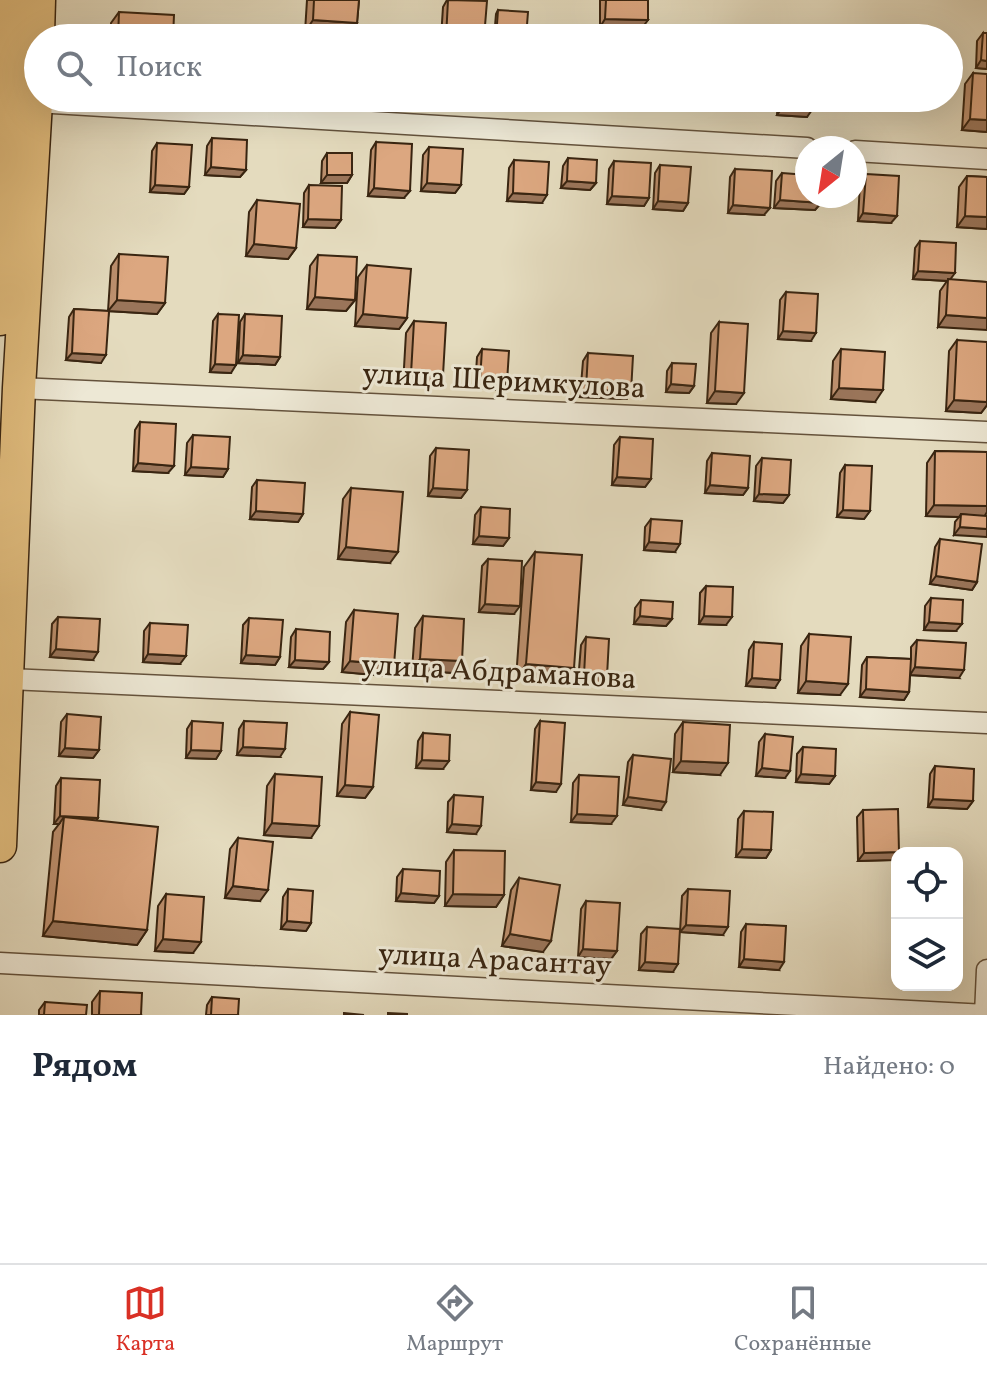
<!DOCTYPE html>
<html lang="ru">
<meta charset="utf-8">
<style>
body{margin:0;font-family:Vollkorn,serif;background:#f6f6f7;color:#1f2937}
.controls{position:absolute;right:24px;bottom:24px;display:grid;overflow:hidden;border-radius:16px;box-shadow:0 8px 32px #0002}
.controls button{width:72px;height:72px;display:grid;place-items:center;padding:0;border:0;border-bottom:2px solid #e0e1e3;background:#fff;color:#1f2937;font:40px sans-serif}
.compass{position:absolute;left:795px;top:136px;width:72px;height:72px;border-radius:50%;background:#fff;box-shadow:0 8px 32px #0002;rotate:210deg}
.list{margin:0;padding:0;list-style:none}
h2{display:flex;justify-content:space-between;align-items:center;height:104px;margin:0;padding:0 32px;font-size:34px}
h2 small{font-size:26px;font-weight:400;color:#747a83}
.icon{flex:none;width:44px;height:44px;fill:none;stroke:currentColor;stroke-width:2;stroke-linecap:round;stroke-linejoin:round}
.map{position:relative;flex:none;width:987px;height:1015px;overflow:hidden}
.search{position:absolute;background:#fff;box-shadow:0 8px 32px #0002;left:24px;right:24px;top:24px;height:88px;display:flex;align-items:center;gap:20px;box-sizing:border-box;padding:0 28px;border-radius:44px;color:#747a83;font-size:30px}
.sheet{height:248px;background:#fff}
nav{display:flex;justify-content:space-around;align-items:center;box-sizing:border-box;height:112px;border-top:2px solid #e0e1e3;background:#fff;font-size:22px;color:#747a83}
nav a{display:grid;justify-items:center;gap:4px}
nav .on{color:#d93025}
.map>svg:first-child{display:block}
.lines{fill:none;stroke-linecap:round;stroke-linejoin:round}
.minor-casing{stroke:#64523c;stroke-width:23}
.primary-casing{stroke:#392511;stroke-width:35}
.minor{stroke:#ede8d5;stroke-width:20}
.primary{stroke:#e2be7f;stroke-width:32}
.wall{fill:#bd906e;stroke:#392511;stroke-width:2}
.shaded-wall{fill:#9a755a;stroke:#392511;stroke-width:2}
.building{fill:#dca780;stroke:#392511;stroke-width:2}
.labels{text-anchor:middle;stroke-width:6;stroke-linejoin:round;paint-order:stroke}
.street-label{font-size:30px;fill:#392511;stroke:#ede8d5}
</style>
<div class="map">
<svg width="987" height="1015" viewBox="0 0 987 1015">
<rect width="100%" height="100%" fill="#e4dbbe"/>
<filter id="stains"><feTurbulence type="fractalNoise" baseFrequency=".0025" numOctaves="4"/><feColorMatrix values="0 0 0 0 .2 0 0 0 0 .09 0 0 0 0 .02 0 0 0 .5 -.17"/></filter>
<radialGradient id="worn" r=".72"><stop offset=".6" stop-color="#630" stop-opacity="0"/><stop offset="1" stop-color="#630" stop-opacity=".3"/></radialGradient>
<g class="lines">
<g class="minor-casing">
<path id="minor" d="M36 102 807 148
M855 151 987 159
M19 388 987 432
M9 679 987 723
M0 963 987 1015
M985 1015 987 970"/>
</g>
<g class="primary-casing">
<path id="primary" d="M0 319 13 100 16 0
M0 846 19 388 36 102 39 0"/>
</g>
<use href="#minor" class="minor"/>
<use href="#primary" class="primary"/>
</g>
<path class="wall" d="M307 0H359L357 23 349 34 305 32Z
M447 0H465L484 38H441L443 7Z
M600 0H648L642 28 600 27Z
M498 10 526 38H494L496 14Z
M119 12 173 38H110L111 23Z
M983 33 987 69 976 68 977 41Z
M973 73 987 132 962 130 965 84Z
M720 98H753L747 110 719 108Z
M778 98H813L807 117 777 115Z
M850 98H887V103L881 111 850 109Z
M212 138 246 170 240 177 205 175 207 146Z
M376 142 404 198 368 196 371 150Z
M157 143 189 187 184 194 150 192 152 151Z
M429 147 461 185 455 193 421 191 423 155Z
M327 153 352 175 347 183H321L322 161Z
M568 158 596 183 590 190 561 188 563 166Z
M514 160 542 203 507 201 509 168Z
M614 161 649 198 644 206 607 204 609 169Z
M660 165 688 203 683 211 653 209 655 173Z
M735 169 764 215 728 213 730 177Z
M782 173 821 203 815 210 774 208 776 181Z
M866 174 891 223 858 221 860 182Z
M967 176 987 177V229L957 227 959 187Z
M309 185 341 220 335 228 303 227 304 193Z
M257 200 296 248 288 259 246 256 249 212Z
M920 241 950 280 987 282 938 327 940 291 947 281 913 279 915 248Z
M119 254 165 303 157 314 109 311 101 363 66 360 69 317 74 309 108 311 111 266Z
M318 255 355 300 346 311 307 309 310 266Z
M367 265 407 318 399 329 355 326 358 277Z
M786 292 811 341 778 339 780 300Z
M218 314 231 373 210 372 213 321Z
M245 314 280 357 275 365 238 363 240 322Z
M414 321 443 375 435 387 403 385 406 333Z
M719 322 736 404 707 403 711 333Z
M957 340 987 402V405L981 413 946 411 949 351Z
M482 349 501 390 475 388 477 357Z
M841 349 875 402 831 399 833 361Z
M588 353 626 399 580 397 583 361Z
M672 363 694 386 689 393 666 392 667 371Z
M140 422 168 473 133 471 135 430Z
M193 435 228 469 223 477 185 475 187 443Z
M620 437 651 479 645 487 612 485 614 445Z
M436 448 467 490 461 498 428 496 430 456Z
M935 451 987 452V512L984 516 954 535 955 522 959 517 926 516 927 463Z
M712 453 748 488 743 495 705 493 707 461Z
M762 458 789 495 783 503 754 501 756 466Z
M845 465 870 511 864 519 837 517 840 473Z
M257 480 303 514 298 522 250 519 252 487Z
M351 488 390 563 338 559 343 499Z
M481 507 509 538 503 546 473 544 475 515Z
M651 519 675 552 644 550 645 527Z
M940 539 977 582 972 590 930 584 935 547Z
M535 552 574 668 563 683 516 679 524 567Z
M488 559 514 614 479 612 482 566Z
M706 586 726 625 699 624 700 593Z
M931 598 956 631 924 630 925 606Z
M641 600 672 619 666 626 634 624 635 608Z
M354 610 386 676 342 672 346 622Z
M423 616 454 673 412 670 415 628Z
M58 617 93 660 50 657 52 624Z
M249 618 280 657 275 665 241 663 243 625Z
M150 623 180 664 143 662 144 631Z
M296 629 329 662 323 669 289 667 291 637Z
M809 634 840 695 798 693 801 646Z
M586 637 607 676 602 684 578 682 581 645Z
M917 640 959 678 910 675 909 692 904 700 860 697 862 665 867 657 911 659V647Z
M754 642 775 688 746 686 749 650Z
M350 712 373 787 365 798 337 796 342 724Z
M67 714 99 750 93 758 59 756 61 722Z
M192 721 221 751 216 759 186 758 187 729Z
M244 721 280 757 237 755 239 729Z
M540 721 556 792 531 790 535 729Z
M683 722 720 775 673 772 675 734Z
M423 733 443 769 416 768 418 741Z
M765 734 785 778 756 776 759 742Z
M803 747 835 776 829 784 796 782 797 754Z
M633 755 661 810 623 805 628 762Z
M935 766 973 801 967 809 928 807 930 774Z
M275 774 311 838 264 835 267 786Z
M579 775 611 824 571 822 573 783Z
M61 778 96 821 147 930 137 945 43 936 53 832 59 824H54L56 786Z
M454 795 476 834 447 832 448 802Z
M863 810 897 853 893 860 858 861 857 817Z
M744 811 771 850 766 858 736 857 738 819Z
M238 838 260 901 225 898 230 849Z
M454 850 504 895 496 907 445 906 446 862Z
M403 869 439 896 434 903 396 901 397 877Z
M519 878 543 952 502 946 511 890Z
M897 878V919H894Z
M288 889 311 923 306 931 281 929 283 897Z
M688 889 723 935 680 932 682 896Z
M166 894 193 953 155 951 158 906Z
M586 901 617 951 611 959 578 957 581 909Z
M746 924 779 970 739 967 741 932Z
M647 927 673 972 639 970 641 934Z
M100 991 141 1015H92V1002Z
M212 997 238 1015H206L207 1005Z
M45 1002 86 1015H39V1010Z"/>
<path class="shaded-wall" d="M605 19 648 20 642 28 600 27Z
M313 20 357 23 349 34 305 32Z
M981 60 987 61V69L976 68Z
M363 98H401L400 100Z
M669 98 697 99 691 107 664 105Z
M725 100 753 102 747 110 719 108Z
M855 101 887 103 881 111 850 109Z
M782 108 812 110 807 117 777 115Z
M970 119 987 120V132L962 130Z
M211 167 246 170 240 177 205 175Z
M327 175H352L347 183H321Z
M567 181 596 183 590 190 561 188Z
M427 183 461 185 455 193 421 191Z
M155 185 189 187 184 194 150 192Z
M374 188 410 191 404 198 368 196Z
M513 193 547 195 542 203 507 201Z
M612 196 649 198 644 206 607 204Z
M780 200 821 203 815 210 774 208Z
M658 201 688 203 683 211 653 209Z
M733 205 770 208 764 215 728 213Z
M863 213 897 216 891 223 858 221Z
M965 216 987 217V229L957 227Z
M308 219 341 220 335 228 303 227Z
M254 244 296 248 288 259 246 256Z
M918 271 955 273 949 281 913 279Z
M315 297 355 300 346 311 307 309Z
M117 300 165 303 157 314 108 311Z
M363 314 407 318 399 329 355 326Z
M946 315 987 318V330L938 327Z
M783 331 816 333 811 341 778 339Z
M72 353 106 355 101 363 66 360Z
M243 355 280 357 275 365 238 363Z
M215 364 236 365 231 373 210 372Z
M411 374 443 375 435 387 403 385Z
M480 381 507 382 501 390 475 388Z
M671 384 694 386 689 393 666 392Z
M839 388 883 390 875 402 831 399Z
M586 389 631 392 626 399 580 397Z
M715 391 744 393 736 404 707 403Z
M954 400 987 402V405L981 413 946 411Z
M138 463 174 466 168 473 133 471Z
M191 467 228 469 223 477 185 475Z
M617 477 651 479 645 487 612 485Z
M710 485 748 488 743 495 705 493Z
M433 488 467 490 461 498 428 496Z
M759 494 789 495 783 503 754 501Z
M934 505 987 506V512L984 517 961 514 959 517 926 516Z
M843 510 870 511 864 519 837 517Z
M256 511 303 514 298 522 250 519Z
M960 527 987 529V537L954 535Z
M479 536 509 538 503 546 473 544Z
M649 542 680 544 675 552 644 550Z
M346 547 398 552 390 563 338 559Z
M936 576 977 582 972 590 930 584Z
M485 604 520 606 514 614 479 612Z
M640 616 672 619 666 626 634 624Z
M704 616 732 617 726 625 699 624Z
M929 622 962 624 956 631 924 630Z
M56 649 98 652 93 660 50 657Z
M148 654 186 656 180 664 143 662Z
M246 655 280 657 275 665 241 663Z
M420 659 462 661 454 673 412 670Z
M295 660 329 662 323 669 289 667Z
M350 661 394 665 386 676 342 672Z
M526 664 574 668 563 683 516 679Z
M915 667 964 670 959 678 910 675Z
M584 675 607 676 602 684 578 682Z
M752 678 780 680 775 688 746 686Z
M806 681 848 684 840 695 798 693Z
M866 689 909 692 904 700 860 697Z
M243 747 285 749 280 757 237 755Z
M65 748 99 750 93 758 59 756Z
M191 750 221 751 216 759 186 758Z
M422 760 449 761 443 769 416 768Z
M681 761 728 763 720 775 673 772Z
M762 768 790 771 785 778 756 776Z
M801 774 835 776 829 784 796 782Z
M536 782 561 784 556 792 531 790Z
M345 785 373 787 365 798 337 796Z
M628 797 666 802 661 810 623 805Z
M933 799 973 801 967 809 928 807Z
M577 814 617 816 611 824 571 822Z
M60 816 98 818 93 826 64 817 59 824H54Z
M272 823 319 826 311 838 264 835Z
M452 824 481 826 476 834 447 832Z
M742 849 771 850 766 858 736 857Z
M899 852 893 860 858 861 864 853Z
M233 886 268 890 260 901 225 898Z
M401 893 439 896 434 903 396 901Z
M453 894 504 895 496 907 445 906Z
M53 921 147 930 137 945 43 936Z
M287 921 311 923 306 931 281 929Z
M686 925 728 927 723 935 680 932Z
M510 934 551 941 543 952 502 946Z
M163 939 201 942 193 953 155 951Z
M583 949 617 951 611 959 578 957Z
M744 959 784 962 779 970 739 967Z
M645 962 678 964 673 972 639 970Z"/>
<path class="building" d="M314 0H359L357 23 313 20Z
M448 0 487 1 484 38H446Z
M606 0H648V20L605 19Z
M498 10 528 12 526 38H496Z
M119 12 174 15 173 38H118Z
M243 33 271 34V38H243Z
M983 33H987V61L981 60Z
M200 35 228 37V38H199Z
M973 73 987 74V120L970 119Z
M725 98H753V102L725 100Z
M783 98H813L812 110 782 108Z
M856 98H887V103L855 101Z
M212 138 247 140 246 170 211 167Z
M376 142 412 144 410 191 374 188Z
M157 143 192 145 189 187 155 185Z
M429 147 463 149 461 185 427 183Z
M327 153H352V175H327Z
M568 158 597 160 596 183 567 181Z
M514 160 549 162 547 195 513 193Z
M614 161 651 163 649 198 612 196Z
M660 165 691 167 688 203 658 201Z
M735 169 772 171 770 208 733 205Z
M782 173 807 175V196H821V203L780 200Z
M866 174 899 176 897 216 863 213Z
M967 176 987 177V217L965 216Z
M309 185 342 186 341 220 308 219Z
M257 200 300 204 296 248 254 244Z
M920 241 956 243 955 273 918 271Z
M119 254 168 257 165 303 117 300Z
M318 255 357 257 355 300 315 297Z
M367 265 411 269 407 318 363 314Z
M948 279 987 282V318L946 315Z
M786 292 818 294 816 333 783 331Z
M74 309 109 311 106 355 72 353Z
M218 314 239 315 236 365 215 364Z
M245 314 282 316 280 357 243 355Z
M414 321 446 323 443 375 411 374Z
M719 322 748 324 744 393 715 391Z
M957 340 987 342V402L954 400Z
M482 349 509 351 507 382 480 381Z
M841 349 885 352 883 390 839 388Z
M588 353 633 356 631 392 586 389Z
M672 363 696 364 694 386 671 384Z
M140 422 176 424 174 466 138 463Z
M193 435 230 437 228 469 191 467Z
M620 437 653 439 651 479 617 477Z
M436 448 469 450 467 490 433 488Z
M935 451 987 452V506L934 505Z
M712 453 750 456 748 488 710 485Z
M762 458 791 460 789 495 759 494Z
M845 465 872 466 870 511 843 510Z
M257 480 305 483 303 514 256 511Z
M351 488 403 492 398 552 346 547Z
M481 507 510 509 509 538 479 536Z
M961 514 987 516V529L960 527Z
M651 519 682 521 680 544 649 542Z
M940 539 982 544 977 582 936 576Z
M535 552 582 555 574 668 526 664Z
M488 559 522 561 520 606 485 604Z
M706 586 733 587 732 617 704 616Z
M931 598 963 600 962 624 929 622Z
M641 600 673 602 672 619 640 616Z
M354 610 398 614 394 665 350 661Z
M423 616 464 619 462 661 420 659Z
M58 617 100 619 98 652 56 649Z
M249 618 283 620 280 657 246 655Z
M150 623 188 625 186 656 148 654Z
M296 629 330 632 329 662 295 660Z
M809 634 851 637 848 684 806 681Z
M586 637 609 639 607 676 584 675Z
M917 640 966 643 964 670 915 667Z
M754 642 782 644 780 680 752 678Z
M867 657 911 659 909 692 866 689Z
M350 712 379 715 373 787 345 785Z
M67 714 101 717 99 750 65 748Z
M192 721 223 723 221 751 191 750Z
M244 721 287 723 285 749 243 747Z
M540 721 565 723 561 784 536 782Z
M683 722 730 725 728 763 681 761Z
M423 733 450 735 449 761 422 760Z
M765 734 793 737 790 771 762 768Z
M803 747 836 749 835 776 801 774Z
M633 755 671 759 666 802 628 797Z
M935 766 974 769 973 801 933 799Z
M275 774 322 777 319 826 272 823Z
M579 775 619 777 617 816 577 814Z
M61 778 100 780 98 818 60 816Z
M454 795 483 797 481 826 452 824Z
M898 809 899 852 864 853 863 810Z
M744 811 773 812 771 850 742 849Z
M64 817 158 827 147 930 53 921Z
M238 838 273 842 268 890 233 886Z
M454 850 505 851 504 895 453 894Z
M403 869 440 871 439 896 401 893Z
M519 878 560 885 551 941 510 934Z
M288 889 313 891 311 923 287 921Z
M688 889 730 891 728 927 686 925Z
M166 894 204 897 201 942 163 939Z
M586 901 620 903 617 951 583 949Z
M746 924 786 926 784 962 744 959Z
M647 927 680 929 678 964 645 962Z
M100 991 142 993 141 1015H99Z
M212 997 239 999 238 1015H211Z
M45 1002 87 1005 86 1015H44Z
M344 1013 364 1015H344Z
M388 1013 407 1014V1015H388Z"/>
<g class="labels">
<g class="street-label">
<text transform="translate(504 380) rotate(3)" y="10">улица Шеримкулова</text>
<text transform="translate(499 671) rotate(3)" y="10">улица Абдраманова</text>
<text transform="translate(495 959) rotate(3)" y="10">улица Арасантау</text>
</g>
</g>
<rect width="100%" height="100%" filter="url(#stains)"/>
<rect width="100%" height="100%" fill="url(#worn)"/>
</svg>
<div class="controls">
<button><svg class="icon" aria-label="locate" viewBox="0 0 24 24"><circle cx="12" cy="12" r="6"/><path d="M12 2v4M12 18v4M2 12h4M18 12h4"/></svg></button>
<button><svg class="icon" aria-label="layers" viewBox="0 0 24 24"><path d="M12 4l9 5-9 5-9-5zM3 14l9 5 9-5"/></svg></button>
</div>
<svg class="compass" viewBox="-18 -18 36 36"><path d="M0-13l5 13h-10z" fill="#e53935"/><path d="M0 13l5-13h-10z" fill="#747a83"/></svg>
<div class="search"><svg class="icon" aria-label="search" viewBox="0 0 24 24"><circle cx="10" cy="10" r="6"/><path d="M15 15l6 6"/></svg>Поиск</div>
</div>
<section class="sheet">
<h2>Рядом<small>Найдено: 0</small></h2>
<ul class="list">
</ul>
</section>
<nav>
<a class="on"><svg class="icon" aria-label="map" viewBox="0 0 24 24"><path d="M3 6l6-2 6 2 6-2v14l-6 2-6-2-6 2zM9 4v14M15 6v14"/></svg>Карта</a>
<a><svg class="icon" aria-label="directions" viewBox="0 0 24 24"><path d="M12 3l9 9-9 9-9-9zM9 14v-3h6M13 9l2 2-2 2"/></svg>Маршрут</a>
<a><svg class="icon" aria-label="saved" viewBox="0 0 24 24"><path d="M7 4h10v16l-5-4-5 4z"/></svg>Сохранённые</a>
</nav>
